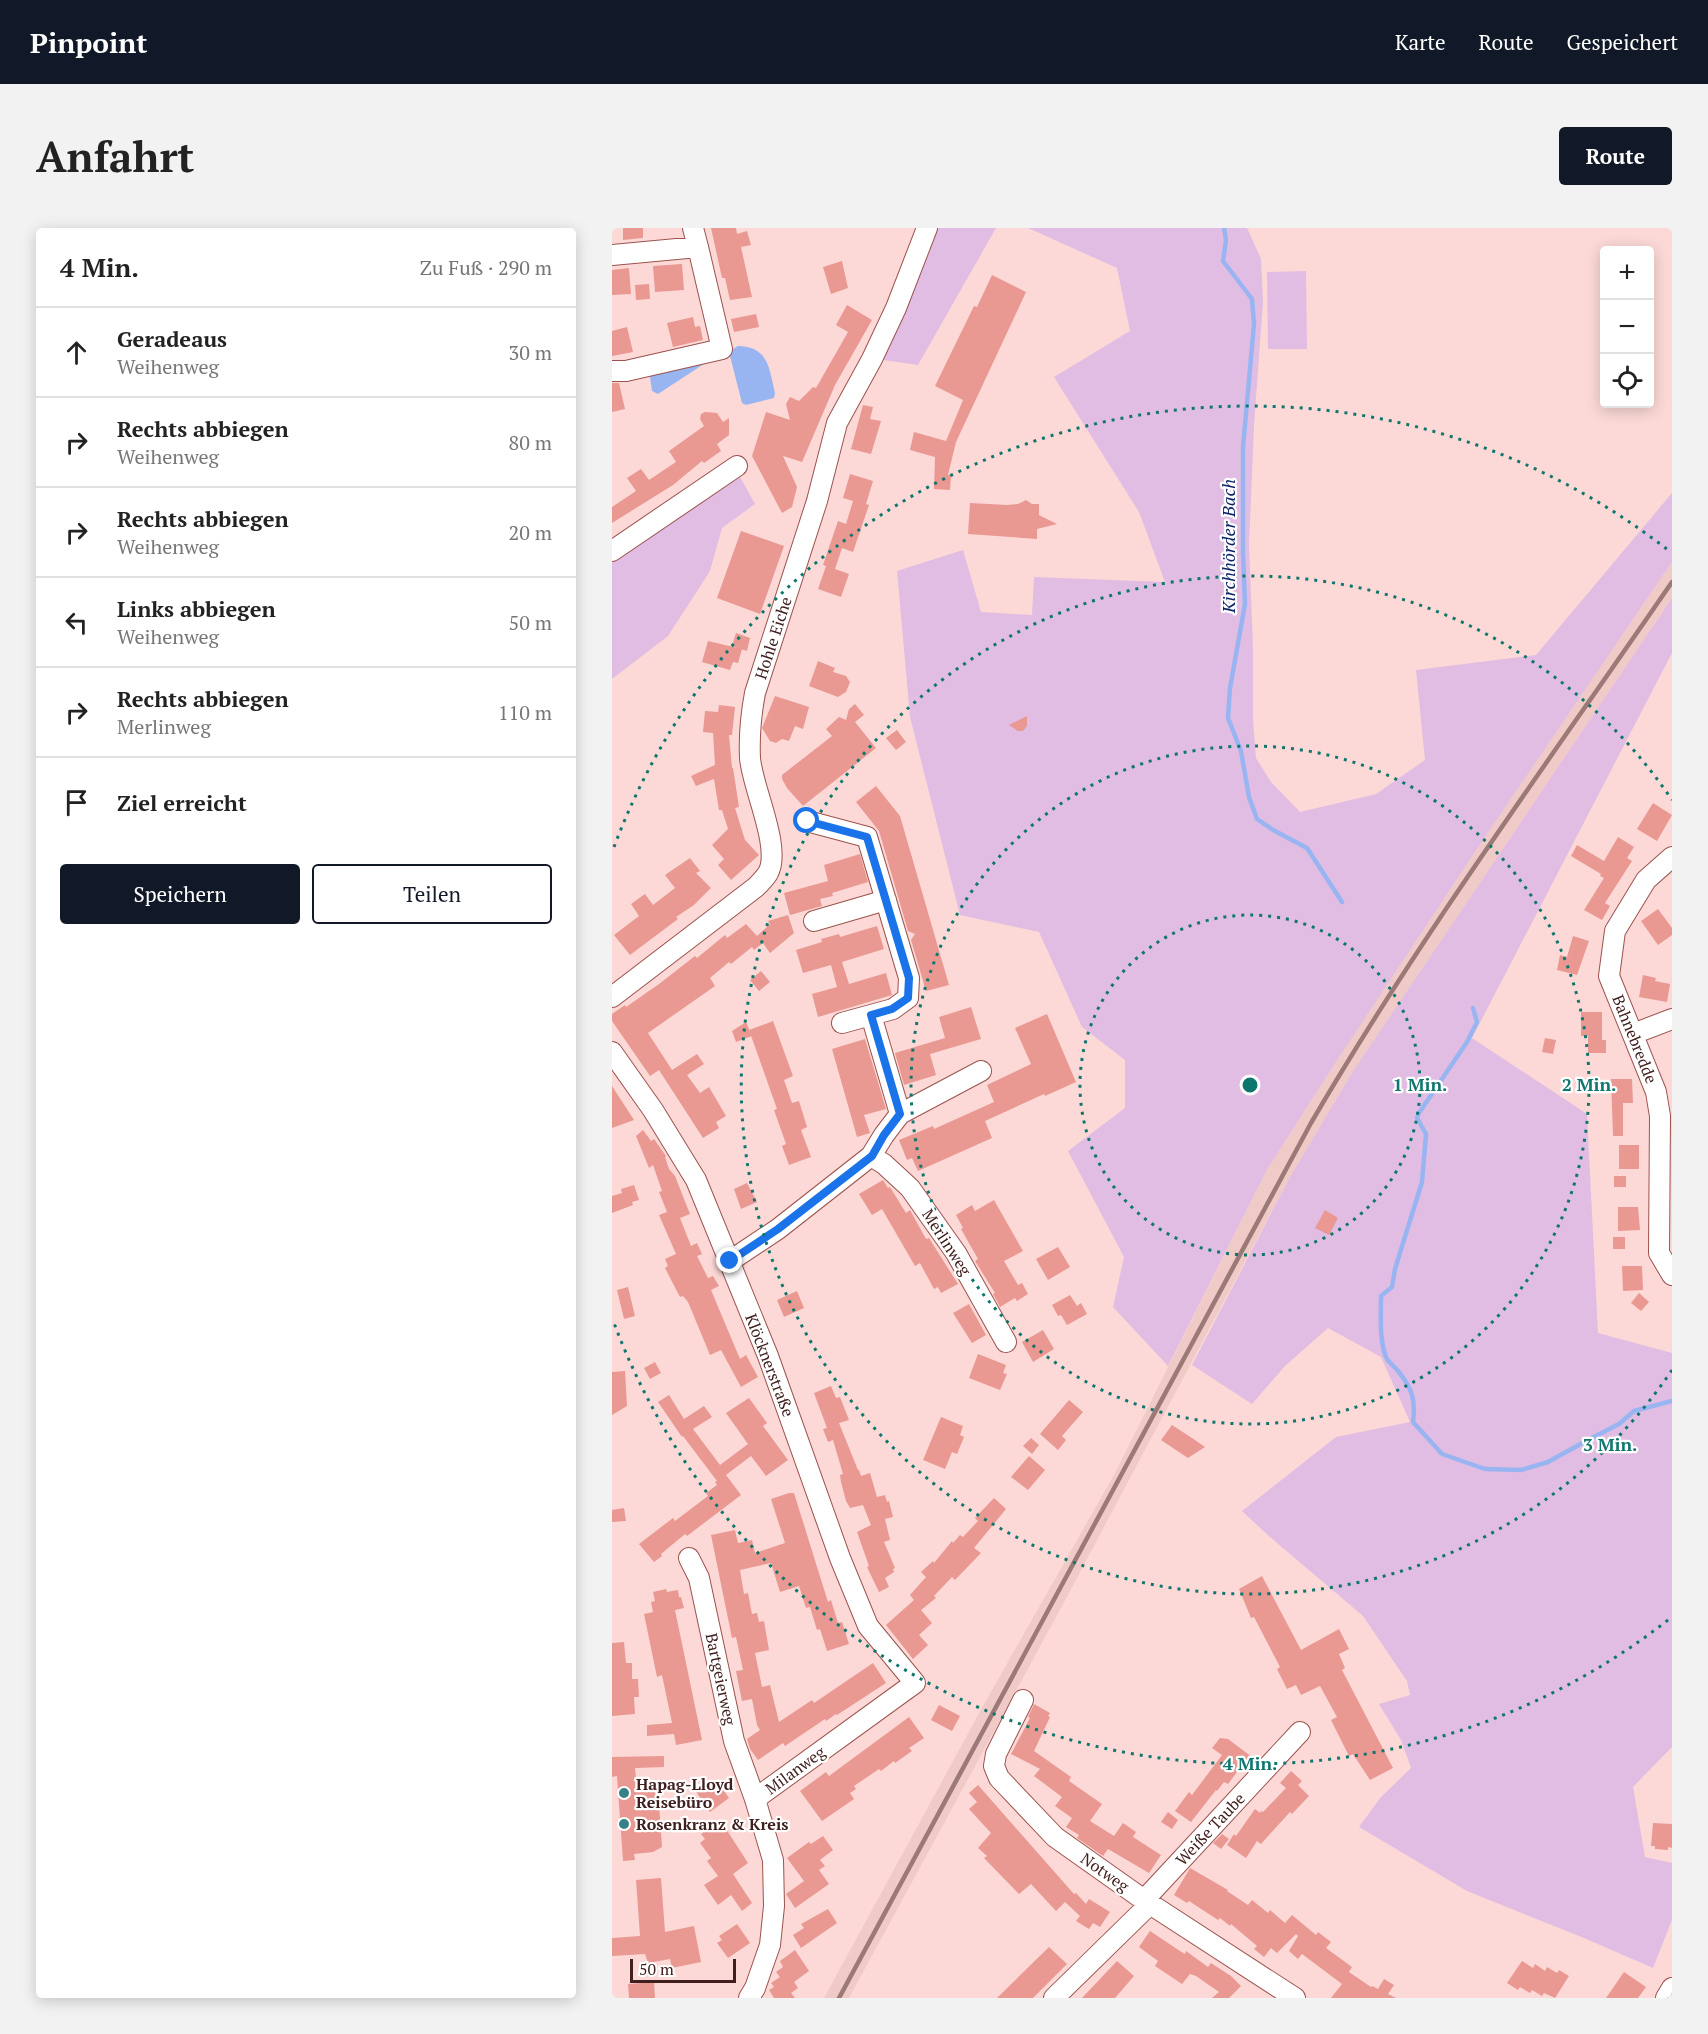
<!DOCTYPE html>
<html lang="de">
<meta charset="utf-8">
<style>
body{margin:0;font-family:"PT Serif",serif;background:#f2f2f2;color:#222}
.controls{position:absolute;right:18px;top:18px;display:grid;overflow:hidden;border-radius:6px;box-shadow:0 3px 15px #0003}
.controls button{width:54px;height:54px;display:grid;place-items:center;padding:0;border:0;border-bottom:2px solid #e0e0e0;background:#fff;color:#222;font:30px sans-serif}
.scale{position:absolute;left:18px;bottom:15px;width:106px;box-sizing:border-box;padding-left:6px;border:3px solid #40201e;border-top:0;font-size:16px;line-height:21px;white-space:nowrap;color:#40201e;-webkit-text-stroke:4px #fff;paint-order:stroke}
.stop{position:absolute;width:18px;height:18px;margin:-14px;border:4px solid #1a73e8;border-radius:50%;background:#fff}
.stop.end{background:#1a73e8;border-color:#fff;box-shadow:0 2px 6px #0008}
.list{margin:0;padding:0;list-style:none}
h2{display:flex;justify-content:space-between;align-items:center;height:78px;margin:0;padding:0 24px;font-size:26px}
h2 small{font-size:20px;font-weight:400;color:#767676}
.list li{display:grid;grid-template-columns:39px 1fr auto;gap:18px;align-items:center;box-sizing:border-box;height:90px;padding:0 24px;border-top:2px solid #e0e0e0}
.list b{display:block;font-size:22px;white-space:nowrap}
.list p{margin:0;font-size:20px;white-space:nowrap;color:#767676}
.list em{font-size:20px;font-style:normal;color:#767676}
.actions{display:flex;gap:12px;padding:18px 24px}
.actions a{flex:1;padding:14px 0;border:2px solid #111827;border-radius:6px;text-align:center;font-size:21px;color:#111827}
.actions .main{background:#111827;color:#fff}
.icon{flex:none;width:33px;height:33px;fill:none;stroke:currentColor;stroke-width:2;stroke-linecap:round;stroke-linejoin:round}
.map{position:relative;flex:none;width:1060px;height:1770px;overflow:hidden;border-radius:6px}
header{display:flex;align-items:center;gap:36px;box-sizing:border-box;height:84px;padding:0 30px;background:#111827;color:#fff}
header strong{font-size:28px}
nav{display:flex;gap:33px;margin-inline-start:auto;font-size:21px}
.intro{display:flex;align-items:center;justify-content:space-between;box-sizing:border-box;height:144px;padding:0 36px}
h1{margin:0;font-size:42px}
.button{padding:15px 27px;border-radius:6px;background:#111827;color:#fff;font-size:21px;font-weight:700}
main{display:flex;gap:36px;padding:0 36px}
aside{flex:1;background:#fff;border-radius:6px;box-shadow:0 3px 15px #0003}
.map>svg:first-child{display:block}
.built{fill:#f0cac6}
.green{fill:#e1bde3}
.water{fill:#98b5f2}
.lines{fill:none;stroke-linecap:round;stroke-linejoin:round}
.stream{stroke:#98b5f2;stroke-width:4.5}
.building{fill:#e99892}
.minor-casing{stroke:#9c524d;stroke-width:22}
.minor{stroke:#fff;stroke-width:20}
.rail{stroke:#9b7977;stroke-width:4.5}
.route{stroke:#1a73e8;stroke-width:8}
.ring{fill:none;stroke:#0f766e;stroke-width:3;stroke-dasharray:3 6}
.poi-dot{fill:#388088;stroke:#fff;stroke-width:2}
.labels{text-anchor:middle;stroke-width:4.5;stroke-linejoin:round;paint-order:stroke}
.street-label{font-size:16px;fill:#40201e;stroke:#fff}
.poi-label{font-size:16px;font-weight:bold;fill:#40201e;stroke:#fff;text-anchor:start}
.water-label{font-size:18px;font-style:italic;fill:#0b2368;stroke:#fff}
.centre{fill:#0f766e;stroke:#fff;stroke-width:3}
.ring-label{font-size:18px;text-anchor:middle;font-weight:bold;fill:#0f766e;stroke:#fff;stroke-width:4.5;stroke-linejoin:round;paint-order:stroke}
</style>
<header>
<strong>Pinpoint</strong>
<nav><a>Karte</a><a>Route</a><a>Gespeichert</a></nav>
</header>
<div class="intro"><h1>Anfahrt</h1><a class="button">Route</a></div>
<main>
<aside>
<h2>4 Min.<small>Zu Fuß · 290 m</small></h2>
<ul class="list">
<li><svg class="icon" aria-label="ahead" viewBox="0 0 24 24"><path d="M12 20V5M6 11l6-6 6 6"/></svg><div><b>Geradeaus</b><p>Weihenweg</p></div><em>30 m</em></li>
<li><svg class="icon" aria-label="right" viewBox="0 0 24 24"><path d="M7 20v-9h11M14 6l5 5-5 5"/></svg><div><b>Rechts abbiegen</b><p>Weihenweg</p></div><em>80 m</em></li>
<li><svg class="icon" aria-label="right" viewBox="0 0 24 24"><path d="M7 20v-9h11M14 6l5 5-5 5"/></svg><div><b>Rechts abbiegen</b><p>Weihenweg</p></div><em>20 m</em></li>
<li><svg class="icon" aria-label="left" viewBox="0 0 24 24"><path d="M17 20v-9H6M10 6l-5 5 5 5"/></svg><div><b>Links abbiegen</b><p>Weihenweg</p></div><em>50 m</em></li>
<li><svg class="icon" aria-label="right" viewBox="0 0 24 24"><path d="M7 20v-9h11M14 6l5 5-5 5"/></svg><div><b>Rechts abbiegen</b><p>Merlinweg</p></div><em>110 m</em></li>
<li><svg class="icon" aria-label="arrive" viewBox="0 0 24 24"><path d="M6 21V4h12l-3 4 3 4H6"/></svg><div><b>Ziel erreicht</b></div></li>
</ul>
<div class="actions"><a class="main">Speichern</a><a>Teilen</a></div>
</aside>
<div class="map">
<svg width="1060" height="1770" viewBox="0 0 1060 1770">
<rect width="100%" height="100%" fill="#fcd9d6"/>
<path class="built" d="M1060 334V370L741 843 678 949 450 1378 237 1770H212L371 1478 502 1247 656 940 724 834 871 612Z"/>
<path class="green" d="M325 0H384L306 137 271 132Z
M416 0H635L649 31 651 74 642 198 637 317 641 418V492L644 530 659 554 688 584 764 566 813 532 804 442 924 427 1060 265V334L871 612 724 834 656 940 556 1138 501 1079 512 1029 456 923 513 880V832L470 799 427 704 348 687 298 489 285 343 351 322 369 384 420 387 422 349 553 354 527 284 442 149 518 103 505 40Z
M694 43 695 121H656L655 44Z
M126 245 143 276 110 300 98 343 56 408 0 451V328Z
M1060 370V425L860 810 975 886 986 1105 1060 1125V1519L1021 1559 1033 1629 1060 1635V1692L1041 1740 972 1710 855 1663 747 1599 769 1569 799 1540 789 1512 767 1476 798 1467 795 1453 751 1388 658 1309 630 1283 724 1209 798 1194 769 1129 716 1100 673 1138 640 1176 580 1137 678 949 741 843Z"/>
<path class="water" d="M126 118C157 119 157 140 163 165L162 170 134 177 130 175 118 128 119 122Z
M98 132 46 166 40 163 38 149 40 145Z"/>
<g class="lines">
<path class="stream" d="M612 0 614 12 611 33 640 71 642 96 631 219V325L633 376 618 460 616 490 629 523 637 569 645 591 661 602 695 620 730 674
M861 780 865 794 855 814 807 885 805 890 814 906 810 954 783 1041 780 1059 769 1068C769 1087 767 1111 774 1129 776 1134 782 1138 786 1143 800 1160 804 1172 801 1194L830 1226 873 1241 909 1242 936 1234 974 1213 1007 1196 1022 1183 1060 1173"/>
</g>
<path class="building" d="M11 0H31V10L11 12Z
M99 0H124L125 6 135 3 139 17 129 19 140 69 118 72 113 50H110Z
M230 33 236 60 219 66 211 39Z
M70 36 72 62 43 64 41 38Z
M17 40 19 66 0 67V42Z
M380 47 414 64 344 214 336 247H339L338 262 322 261 323 229 298 222 302 204 334 213 351 172 323 158 362 78 365 79Z
M37 56 38 71 24 72 23 57Z
M235 77 260 92 223 157 190 234 171 228 185 259 180 279 170 285 140 228 154 184 178 192 174 176 178 169 187 173 201 159 204 160 236 104 224 97Z
M144 86 147 99 122 104 119 91Z
M81 89 83 99 88 98 91 112 61 119 55 95Z
M15 99 21 124 0 128V103Z
M0 155H7L13 181 0 184Z
M251 177 261 179 258 191 269 193 259 226 239 221Z
M93 184 105 185 111 194 117 190V207L105 216 109 223 92 235 90 233 61 257 0 295V279L24 263 15 250 29 241 37 252 64 234 57 223 92 198 88 191 89 186Z
M238 246 261 253 254 276 257 277 241 324 230 320 223 341 237 346 229 369 206 361 214 338 211 337 226 293 234 296 241 273 231 270Z
M414 272 420 276H427V287L445 296 425 301V311L356 306 358 275 395 277 406 276Z
M129 303 172 318 148 386 105 370Z
M124 405 138 410 135 423 120 418Z
M96 413 130 421 126 435 121 434 118 442 90 434Z
M206 433 223 440 221 444 234 448 238 454 234 464 226 469 197 458Z
M163 468 197 479 191 501 183 498 177 513 170 511 164 515 158 513 150 500Z
M243 476 252 487 243 494 264 520 191 578 175 560 170 551V547L220 508 214 501 227 489 234 492 237 481Z
M107 477 123 479 120 507H117L120 540H121L127 579 123 580 133 612 147 627 119 652 106 637 112 631 100 617 116 601 110 582H107L102 551 84 558 79 548 103 537 101 505 91 504 93 483 106 484Z
M415 488V498L411 503H406L397 497Z
M285 502 294 514 284 522 274 510Z
M264 558 288 588 337 757 314 763 299 712 303 706 296 703 267 603 244 574Z
M1041 575 1060 587 1045 613 1025 601Z
M1006 609 1022 619 1015 630 1020 633 993 675 998 678 990 692 972 682 992 650 988 648 989 646 959 628 965 617 992 633Z
M248 626 256 654 220 665 221 668 208 671 210 678 178 687 172 665 216 653 212 637Z
M78 630 88 643 84 645 99 660 82 677 64 689 66 691 18 727 2 707 27 688 19 676 33 666 41 677 63 660 53 647Z
M1046 681 1060 700V707L1046 717 1029 693Z
M176 687 182 705 158 725 151 715 142 722 140 719 119 736 117 734 98 750 103 758 36 805 60 842 85 826 92 836 75 847 88 865 97 859 114 888 104 894 107 900 91 910 47 842 38 848 0 793V786L13 777 14 779 47 756 83 728 85 730 113 707 115 710 134 696 145 708 158 696 156 693Z
M265 698 272 721 230 734 237 756 274 745 280 767 206 789 200 766 225 759 219 737 191 745 184 722 210 714 209 711 227 706 228 709Z
M961 708 977 713 965 747 945 742 948 727 955 729Z
M149 743 158 754 147 763 138 752Z
M1031 747 1044 750 1043 753 1058 756 1055 774 1027 769Z
M359 779 369 811 318 826 324 847 292 857 283 825 333 810 327 789Z
M969 784H990V812H994V825H976V808H969Z
M435 786 464 854 433 868 432 866 373 893 380 910 306 943 300 930 295 932 287 912 321 898 322 901 382 874 375 857 419 836 403 800Z
M161 793 181 848 172 852 180 875 187 873 195 899 189 902 199 929 177 937 170 918 174 916 162 882 165 881 137 802Z
M134 794 140 808 124 814 120 803Z
M933 810 944 812 941 826 930 824Z
M253 811 274 881 252 887 258 905 245 909 220 821Z
M999 851H1020L1021 875H1011V908H1001Z
M0 858 22 892 0 900Z
M31 902 39 913 42 911 54 928 53 929 57 941 63 948 78 986 68 990 79 1018 85 1015 90 1026 85 1028 96 1050 101 1048 107 1058 99 1062 128 1131 134 1127 146 1149 129 1159 109 1122 98 1127 76 1074 71 1068 68 1069 53 1040 56 1038 53 1031 64 1026 47 987 55 984 47 964 50 963 41 937 37 940 24 908Z
M1007 917H1027V941H1007Z
M1002 948H1014V959H1002Z
M271 952 276 960 278 959 294 985 298 982 314 1011 317 1010 346 1056 329 1065 326 1059 322 1061 308 1035 303 1038 270 981 260 987 247 966Z
M135 955 145 974 129 981 122 961Z
M22 957 27 972 20 974 21 977 0 985V968L10 965 9 961Z
M382 972 411 1023 392 1033 406 1057 410 1055 416 1066 405 1073 403 1070 388 1079 381 1066 383 1065 363 1033 366 1031 349 1001 351 1000 344 987 360 977 363 983Z
M1006 979H1026L1028 1002 1006 1003Z
M713 982 726 990 717 1007 703 1000Z
M1001 1009H1013V1021H1001Z
M446 1019 458 1039 436 1052 424 1031Z
M1010 1038H1030L1031 1062 1011 1063Z
M16 1059 23 1088 12 1091 5 1062Z
M185 1063 192 1080 172 1089 165 1072Z
M1027 1065 1037 1074 1029 1083 1019 1075Z
M458 1067 465 1078 469 1075 475 1086 455 1097 449 1087 446 1088 440 1077Z
M357 1076 374 1107 360 1115 341 1085Z
M431 1102 442 1121 421 1134 410 1114Z
M366 1126 394 1137 391 1145 395 1146 388 1162 357 1150Z
M43 1134 49 1145 38 1151 32 1140Z
M13 1143 15 1178 0 1187V1144Z
M219 1158 224 1170 228 1169 237 1192 227 1195 246 1242H247L249 1248 258 1245 265 1269 273 1267 275 1274 277 1273 281 1289 273 1291 278 1312 272 1314 283 1340 281 1341 282 1344 273 1350 277 1359 267 1364 255 1339 257 1338 245 1304 259 1297 251 1277 238 1280 234 1273 229 1254 228 1247 231 1246 221 1212 216 1214 211 1201 215 1200 202 1165Z
M57 1167 72 1191 92 1178 100 1189 81 1201 108 1237 136 1216 114 1185 137 1170 155 1195 151 1198 176 1232 154 1248 139 1228 114 1247 129 1267 75 1308 73 1306 49 1326 50 1328 42 1334 27 1316 61 1290 63 1293 96 1268 94 1265 105 1257 103 1254 105 1253 71 1208 70 1209 46 1174Z
M457 1172 471 1184 450 1208 454 1212 446 1222 428 1206Z
M329 1189 351 1198 348 1207 352 1209 345 1226 340 1224 333 1241 311 1232Z
M560 1197 580 1210 593 1219 576 1230 549 1212Z
M419 1210 427 1217 420 1226 411 1218Z
M417 1228 433 1242 416 1262 399 1249Z
M177 1265H182L216 1374 219 1372 226 1395 230 1394 237 1416 215 1423 208 1401 205 1402 198 1379 194 1380 187 1358 168 1364 159 1335 128 1342 132 1366 136 1365 140 1386 145 1385 147 1394 152 1393 157 1422 143 1425 150 1459 158 1457 167 1494 200 1472 202 1475 261 1435 274 1455 225 1487 224 1486 214 1493 213 1491 173 1518 171 1515 146 1532 138 1521 135 1511 148 1502 145 1497 140 1471 130 1473 124 1443 131 1442 124 1409 120 1410 99 1307 123 1302 126 1315 140 1312 143 1325 173 1315 159 1271Z
M382 1270 394 1281 362 1320 369 1325 343 1352 340 1349 322 1368 324 1370 309 1382 320 1395 307 1407 316 1417 301 1431 274 1397 302 1372 298 1367 314 1349 309 1344 321 1333 322 1335 340 1313 341 1315 348 1307 351 1309 366 1293 363 1290Z
M12 1280 14 1293 0 1294V1282Z
M650 1348 689 1422 727 1401 737 1421 727 1426 733 1440 730 1442 781 1540 758 1552 741 1526 737 1528 719 1492 725 1489 708 1458 689 1467 684 1457 675 1461 665 1441 668 1439 642 1389 639 1390 627 1361Z
M54 1361 55 1364 66 1362 67 1369H69L72 1380 63 1382 90 1512 64 1517 62 1506 35 1508V1497L60 1495 50 1447 45 1449 32 1386 41 1384 39 1374 43 1373 41 1364Z
M12 1414 14 1435H20V1451H26L27 1469H22L23 1486 0 1488V1415Z
M422 1476 438 1485 436 1488 438 1489 422 1523 459 1549 457 1553 490 1576 478 1593 502 1608 511 1595 524 1604 521 1609 549 1627 537 1645 496 1621 491 1628 465 1610 467 1607 454 1599 460 1590 443 1578 450 1569 422 1548 428 1541 399 1526 418 1490 416 1489Z
M327 1477 348 1488 340 1503 319 1492Z
M297 1489 312 1510 297 1520 300 1523 283 1535 282 1533 269 1543 267 1541 242 1558 244 1561 238 1565 242 1571 210 1593 188 1563 214 1544 217 1548Z
M608 1510 616 1511 640 1529 634 1538 631 1536 616 1556 612 1554 605 1563 604 1562 579 1594 563 1583 577 1564 580 1567 610 1527 600 1520Z
M52 1528V1539L23 1540 25 1562 46 1561 50 1619 41 1624 22 1626 23 1632 11 1633 5 1548 0 1549V1529Z
M679 1543 690 1553 686 1557 697 1568 680 1586 678 1584 649 1616 645 1613 634 1630 615 1617 622 1606 624 1608 643 1581 648 1585 649 1583 651 1584 674 1560 668 1555Z
M108 1557 117 1570 98 1584 80 1558Z
M366 1557 462 1666 464 1665 474 1676 477 1671 498 1684 488 1699 481 1695 477 1701 464 1693 468 1688 453 1674 444 1683 419 1656 407 1666 372 1630 375 1628 366 1620 379 1605 357 1581 365 1574 357 1565Z
M556 1584 566 1592 560 1601 549 1594Z
M109 1593 136 1635 121 1646 140 1675 130 1683 119 1667 106 1677 92 1657 106 1648 95 1633 99 1630 88 1615 93 1611 89 1606Z
M1041 1595 1060 1596V1620L1056 1619V1622L1043 1621V1618H1039Z
M610 1606 617 1611 609 1621 601 1615Z
M211 1608 221 1622 208 1632 213 1638 207 1642 217 1656 183 1680 174 1666 192 1653 175 1630 197 1614 199 1616Z
M578 1640 616 1662 615 1663 636 1677 640 1672 656 1685 658 1682 673 1695 680 1687 704 1707 706 1704 719 1714 714 1720 740 1739 737 1744 759 1759 760 1758 766 1761 772 1751 782 1757 776 1766 784 1770H719L730 1756 690 1726 686 1731 677 1723 686 1708 684 1706 665 1725 659 1720 652 1729 642 1721 645 1718 619 1696 618 1698 608 1690 606 1692 577 1673 575 1675 562 1667Z
M49 1650 53 1704 82 1698 89 1734 60 1740 58 1731 36 1735 33 1726 0 1728V1710L28 1708 24 1652Z
M216 1681 225 1695 189 1720 181 1707 192 1700 189 1696Z
M125 1696 138 1715 116 1730 105 1715 110 1712 107 1708Z
M538 1703 568 1723 573 1726 574 1723 596 1739 599 1735 619 1748 629 1758 617 1770H600L607 1764 584 1748 578 1746 570 1756 543 1738 546 1733 527 1719Z
M437 1719 455 1736 421 1770H385Z
M183 1722 197 1743 182 1754 186 1760 179 1765 183 1770H162L157 1762 162 1759 159 1755 168 1749 164 1744 171 1739 168 1733Z
M505 1733 522 1748 503 1770H470Z
M910 1733 921 1740 923 1736 933 1743 935 1739 945 1745 947 1742 957 1748 943 1770 932 1765 930 1768 920 1762 918 1765 908 1759 906 1762 895 1755Z
M1012 1744 1034 1759 1026 1770H994Z
M42 1754 43 1770H17L16 1756Z"/>
<g class="lines">
<g class="minor-casing">
<path id="minor" d="M81 0 86 19
M0 27 86 19 110 121 14 143H0
M0 323 125 238
M195 593 255 609 297 750 296 770 281 781 259 787 288 886
M1060 629 1034 652 1003 703 997 748 1044 864 1048 888 1047 1025 1060 1047
M202 693 274 672
M0 769 144 659C148 655 153 650 156 645 170 620 140 559 138 530 137 508 139 486 143 465L205 273 225 195 260 131 284 80 315 0
M230 795 259 787
M1021 806 1060 791
M0 824 41 882 84 952 156 1128 228 1330 256 1398 303 1455 143 1571
M259 928 272 936 298 960 344 1025 394 1114
M118 1033 166 1001 259 928 272 907 288 886 369 843
M77 1330 87 1350 122 1513 143 1571 161 1632 162 1678 158 1717 143 1760 137 1770
M411 1472 384 1526 382 1538 387 1550 443 1609 532 1672 683 1770
M532 1672 688 1504
M442 1770 538 1676
M1054 1770 1060 1760"/>
</g>
<use href="#minor" class="minor"/>
<path class="rail" d="M227 1770 699 895C808 708 937 533 1060 354"/>
</g>
<g class="lines">
<path class="route" d="M118 1033 166 1001 260 928 272 907 288 886 259 787 280 781 296 770 297 750 255 609 195 593"/>
</g>
<g class="ring">
<circle cx="638" cy="857" r="170"/>
<circle cx="638" cy="857" r="339"/>
<path d="M1060 1142A509 509 0 1 1 1060 572"/>
<path d="M1056 1392A679 679 0 0 1 2 1095M2 619A679 679 0 0 1 1056 322"/>
</g>
<g class="poi-dot">
<circle cx="12" cy="1565" r="6"/>
<circle cx="12" cy="1596" r="6"/>
</g>
<g class="labels">
<g class="street-label">
<text transform="translate(161 410) rotate(-72)" y="6">Hohle Eiche</text>
<text transform="translate(1023 811) rotate(68)" y="6">Bahnebredde</text>
<text transform="translate(335 1014) rotate(57)" y="6">Merlinweg</text>
<text transform="translate(158 1137) rotate(69)" y="6">Klöcknerstraße</text>
<text transform="translate(109 1451) rotate(78)" y="6">Bartgeierweg</text>
<text transform="translate(183 1542) rotate(-36)" y="6">Milanweg</text>
<text transform="translate(598 1601) rotate(-47)" y="6">Weiße Taube</text>
<text transform="translate(493 1644) rotate(35)" y="6">Notweg</text>
</g>
<g class="poi-label">
<text x="24" y="1562">Hapag-Lloyd<tspan x="24" dy="18">Reisebüro</tspan></text>
<text x="24" y="1602">Rosenkranz &amp; Kreis</text>
</g>
<g class="water-label">
<text transform="translate(617 318) rotate(-90)" y="6">Kirchhörder Bach</text>
</g>
</g>
<circle cx="638" cy="857" r="9" class="centre"/>
<g class="ring-label">
<text x="808" y="863">1 Min.</text>
<text x="977" y="863">2 Min.</text>
<text x="998" y="1223">3 Min.</text>
<text x="638" y="1542">4 Min.</text>
</g>
</svg>
<div class="controls">
<button>+</button>
<button>−</button>
<button><svg class="icon" aria-label="locate" viewBox="0 0 24 24"><circle cx="12" cy="12" r="6"/><path d="M12 2v4M12 18v4M2 12h4M18 12h4"/></svg></button>
</div>
<div class="scale">50 m</div>
<div class="stop" style="left:195px;top:593px"></div>
<div class="stop end" style="left:118px;top:1033px"></div>
</div>
</main>
